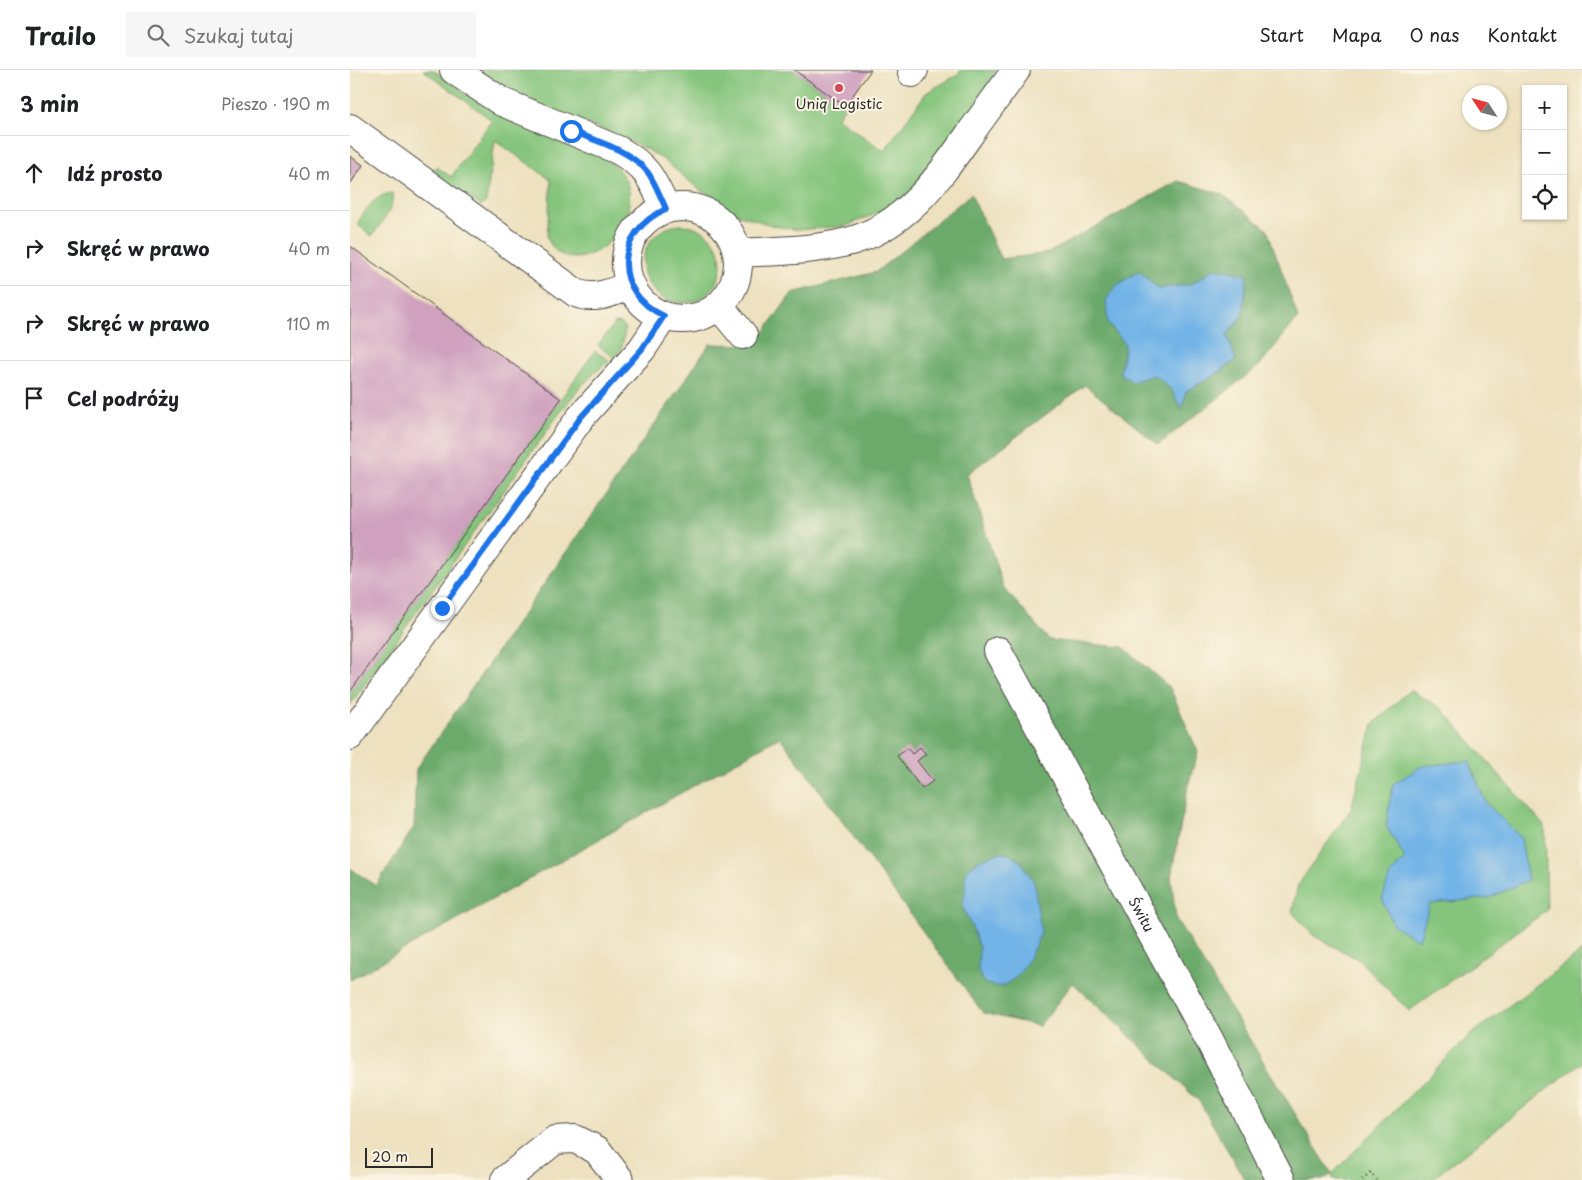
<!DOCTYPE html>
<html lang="pl">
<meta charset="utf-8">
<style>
body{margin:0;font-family:"Playpen Sans",sans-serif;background:#f6f6f6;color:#202124}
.controls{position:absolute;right:15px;top:15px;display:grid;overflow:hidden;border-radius:0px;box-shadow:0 1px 4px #0004}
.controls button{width:45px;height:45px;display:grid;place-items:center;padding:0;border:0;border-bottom:1px solid #e0e0e0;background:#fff;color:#202124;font:25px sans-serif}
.compass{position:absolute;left:1112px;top:15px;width:45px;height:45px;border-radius:50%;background:#fff;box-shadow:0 1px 4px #0004;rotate:306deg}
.scale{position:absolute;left:15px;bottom:12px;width:68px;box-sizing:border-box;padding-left:5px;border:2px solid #2b2b2b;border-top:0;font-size:14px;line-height:18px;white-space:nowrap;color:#2b2b2b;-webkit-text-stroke:4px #fcf5e5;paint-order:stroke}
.stop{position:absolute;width:15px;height:15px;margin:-11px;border:4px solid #1a73e8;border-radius:50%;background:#fff}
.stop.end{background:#1a73e8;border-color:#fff;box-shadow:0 1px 5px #0008}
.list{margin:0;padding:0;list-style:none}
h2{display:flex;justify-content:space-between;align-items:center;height:65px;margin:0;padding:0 20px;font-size:21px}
h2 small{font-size:16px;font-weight:400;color:#757577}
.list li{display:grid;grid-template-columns:32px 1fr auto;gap:15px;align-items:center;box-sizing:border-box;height:75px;padding:0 20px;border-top:1px solid #e0e0e0}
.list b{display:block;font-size:19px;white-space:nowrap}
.list em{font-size:16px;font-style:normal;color:#757577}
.icon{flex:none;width:28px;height:28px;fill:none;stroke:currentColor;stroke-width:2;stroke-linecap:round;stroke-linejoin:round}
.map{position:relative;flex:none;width:1232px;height:1110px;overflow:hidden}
header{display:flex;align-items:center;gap:30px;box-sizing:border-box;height:70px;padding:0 25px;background:#fff;border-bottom:1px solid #e0e0e0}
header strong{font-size:24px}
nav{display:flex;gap:28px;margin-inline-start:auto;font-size:18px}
.search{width:350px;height:45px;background:#f6f6f6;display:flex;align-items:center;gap:12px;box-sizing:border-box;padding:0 18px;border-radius:0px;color:#757577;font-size:19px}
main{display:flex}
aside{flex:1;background:#fff}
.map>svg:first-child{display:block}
.green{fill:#85c57d;stroke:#587854}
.forest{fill:#6caa6c;stroke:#4c6a4c;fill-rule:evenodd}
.water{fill:#72b4e7;stroke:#4e7089}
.building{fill:#cfa1bf}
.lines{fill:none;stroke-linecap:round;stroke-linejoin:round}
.minor-casing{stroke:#484641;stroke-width:30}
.path{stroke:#484641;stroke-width:3;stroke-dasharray:1 4;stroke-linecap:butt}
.minor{stroke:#fff;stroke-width:28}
.route{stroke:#1a73e8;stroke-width:6}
.poi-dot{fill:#d1495b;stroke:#fcf5e5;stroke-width:2}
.labels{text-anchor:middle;stroke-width:4;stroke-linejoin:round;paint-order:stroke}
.poi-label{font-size:14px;fill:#2b2b2b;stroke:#fcf5e5}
.street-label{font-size:14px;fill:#2b2b2b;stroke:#fcf5e5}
</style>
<header>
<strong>Trailo</strong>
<div class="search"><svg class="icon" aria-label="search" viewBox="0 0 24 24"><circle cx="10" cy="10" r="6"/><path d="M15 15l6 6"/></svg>Szukaj tutaj</div>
<nav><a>Start</a><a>Mapa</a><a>O nas</a><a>Kontakt</a></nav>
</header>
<main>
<aside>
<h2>3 min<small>Pieszo · 190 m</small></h2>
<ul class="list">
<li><svg class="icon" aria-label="ahead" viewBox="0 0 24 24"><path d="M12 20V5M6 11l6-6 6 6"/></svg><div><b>Idź prosto</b></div><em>40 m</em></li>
<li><svg class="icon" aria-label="right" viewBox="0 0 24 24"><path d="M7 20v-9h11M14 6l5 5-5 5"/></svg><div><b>Skręć w prawo</b></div><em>40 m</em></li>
<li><svg class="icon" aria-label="right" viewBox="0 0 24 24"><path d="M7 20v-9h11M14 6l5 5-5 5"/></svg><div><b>Skręć w prawo</b></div><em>110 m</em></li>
<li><svg class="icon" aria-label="arrive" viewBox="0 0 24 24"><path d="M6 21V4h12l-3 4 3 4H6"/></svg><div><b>Cel podróży</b></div></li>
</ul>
</aside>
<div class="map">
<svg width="1232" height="1110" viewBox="0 0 1232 1110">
<rect width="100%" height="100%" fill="#fcf5e5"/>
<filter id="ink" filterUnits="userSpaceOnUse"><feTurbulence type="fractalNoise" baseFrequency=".02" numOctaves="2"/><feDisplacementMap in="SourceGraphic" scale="10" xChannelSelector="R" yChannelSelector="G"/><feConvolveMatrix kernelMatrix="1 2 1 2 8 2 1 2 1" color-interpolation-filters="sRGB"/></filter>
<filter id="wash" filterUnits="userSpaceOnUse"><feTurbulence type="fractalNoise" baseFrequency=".0096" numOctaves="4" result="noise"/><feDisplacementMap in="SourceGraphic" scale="20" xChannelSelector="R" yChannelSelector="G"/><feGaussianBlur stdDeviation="1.12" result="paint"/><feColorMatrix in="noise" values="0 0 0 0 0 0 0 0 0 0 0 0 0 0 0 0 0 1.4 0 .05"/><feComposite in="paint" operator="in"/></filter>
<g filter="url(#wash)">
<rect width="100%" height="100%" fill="#ede1bf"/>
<path class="green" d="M73 0H83C111 20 138 41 170 54 182 59 193 65 205 69 222 76 243 78 258 90 266 96 273 104 277 113 294 161 219 220 197 167L201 110 145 70 136 132 131 136 85 103 84 99 87 97 101 107 142 50Z
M125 0H444L495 36 487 48 534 81 576 23 607 5 611 0H646L632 25 577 105 554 126 530 142 496 156 448 160 424 156 387 144 363 131 314 90 296 79 261 63 171 28Z
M42 123C45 139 31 153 22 166L7 154C16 140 24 125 42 123Z
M293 194a39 39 0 1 1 78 0a39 39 0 1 1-78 0Z
M265 253 272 254 275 259 272 277 265 289 248 275Z
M245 281 259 290 232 315 209 344 0 635V622Z
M1060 620 1092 639 1195 757 1197 840 1059 941 1008 889 964 866 942 842 948 815 1001 739 1023 654Z
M1232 881V992L1081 1110H983L982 1104 1119 966Z"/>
<path class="forest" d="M828 111 872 124 917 159 948 248 909 296 808 375 735 315 617 404 653 517 699 570 773 577 820 618 848 682 838 716 821 807 826 849 982 1104 973 1110H895L849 1031 723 913 689 956 633 943 430 667 0 910V798L26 816 64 757 66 699 360 274 405 275 442 223 526 202 621 124 651 189 698 183ZM865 198 893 244 877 265 886 290 862 307 836 321 832 338 821 319 804 304 782 312 770 303 789 201 808 219 842 214Z"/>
<path class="water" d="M865 198 897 205 893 244 877 265 886 290 862 307 836 321 832 339 821 319 804 305 782 312 770 303 775 274 758 253 756 230 766 216 789 201 808 219 842 214Z
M1119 691 1136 733 1171 768 1178 810 1139 828 1080 834 1069 870 1043 855 1032 829 1040 805 1055 788 1036 756 1043 714 1072 696Z
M650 783 659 784 672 793 684 812 691 863 680 886 672 900 665 908 654 916H647L636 914 632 910 628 900 629 878 622 857 614 841 613 832 615 824V808L617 800 631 789Z"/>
<g id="blocks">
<path class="building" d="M444 0H521L495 36Z
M0 86 13 95 0 114Z
M0 176 211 329 0 622Z
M570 677 576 684 567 691 583 711 572 719 547 686 557 678 562 684Z"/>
</g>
</g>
<g filter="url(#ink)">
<use href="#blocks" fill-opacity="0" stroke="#484641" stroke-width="1"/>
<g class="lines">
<g class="minor-casing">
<g id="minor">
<path d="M104 0 152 32 268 80C298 97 302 109 316 139"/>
<path d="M562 3 564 0"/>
<path d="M0 58 226 223C245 231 262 222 281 215"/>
<circle cx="332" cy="193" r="56"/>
<path d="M388 183C424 181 462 181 497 172 553 158 586 112 617 68 633 45 650 23 666 0"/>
<path d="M369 236 393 265"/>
<path id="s1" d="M648 581 860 971 931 1110"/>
<path d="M0 666 231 347 292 279 314 246"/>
<path d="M155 1110 205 1070 225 1069 247 1080 270 1110"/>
</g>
</g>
<path class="path" d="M1012 1110 1021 1103 1027 1110"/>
<use href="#minor" class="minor"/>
</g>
</g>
<g class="lines" filter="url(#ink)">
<path class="route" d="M92 538 231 347 292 279 314 246C262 222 264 162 316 139 311 128 306 115 299 104 282 80 246 71 221 61"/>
</g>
<circle class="poi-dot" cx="489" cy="18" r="5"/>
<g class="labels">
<g class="poi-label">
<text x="489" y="39">Uniq Logistic</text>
</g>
<g class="street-label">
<text dy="5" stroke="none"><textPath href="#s1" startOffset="300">Świtu</textPath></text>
</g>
</g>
</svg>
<div class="controls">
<button>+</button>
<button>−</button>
<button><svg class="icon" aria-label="locate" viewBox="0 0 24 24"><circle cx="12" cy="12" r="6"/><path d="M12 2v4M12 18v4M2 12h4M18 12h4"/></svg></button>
</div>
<svg class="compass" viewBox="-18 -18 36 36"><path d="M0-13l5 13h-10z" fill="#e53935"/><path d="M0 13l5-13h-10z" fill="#757577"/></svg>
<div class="scale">20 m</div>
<div class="stop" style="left:221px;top:61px"></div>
<div class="stop end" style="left:92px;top:538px"></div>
</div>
</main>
